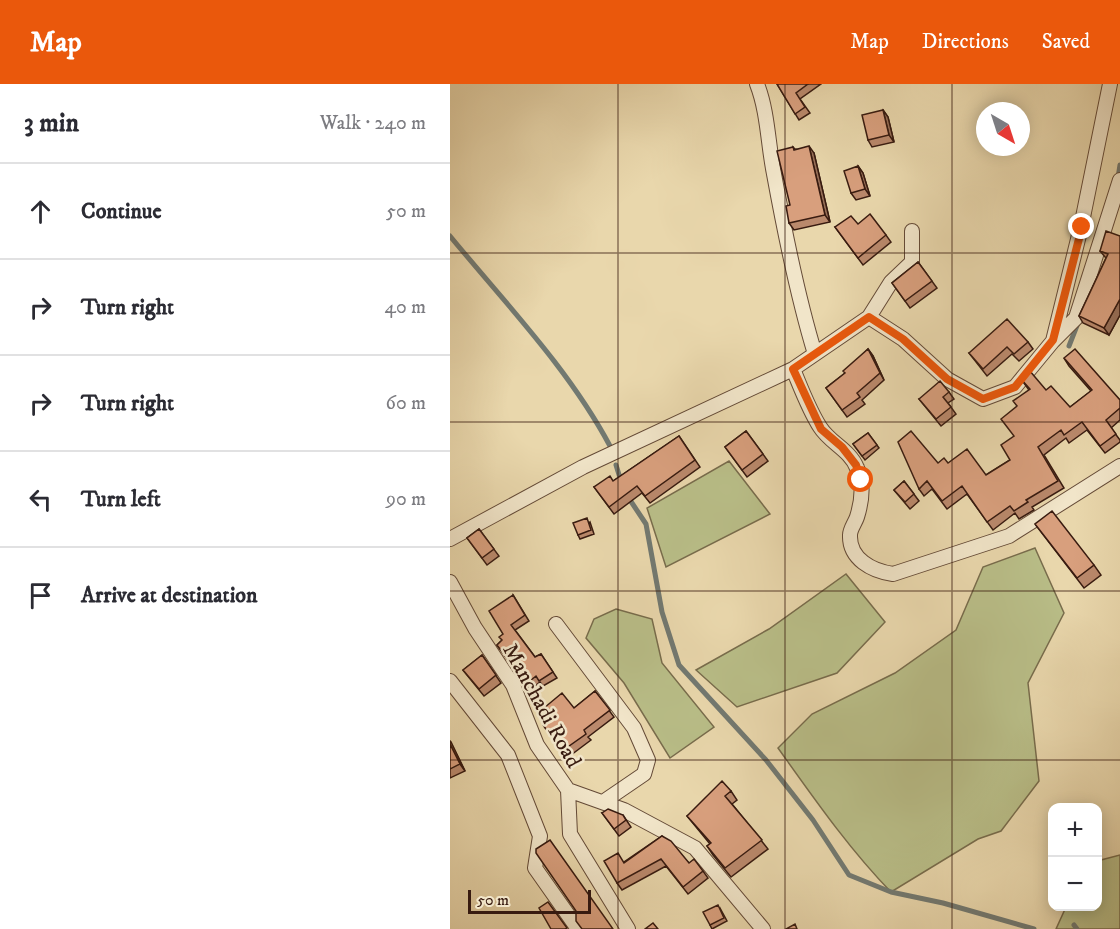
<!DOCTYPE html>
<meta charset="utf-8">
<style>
body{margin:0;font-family:"IM FELL DW Pica",serif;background:#f2f2f3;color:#2b2b33}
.controls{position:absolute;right:18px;bottom:18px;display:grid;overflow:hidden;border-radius:12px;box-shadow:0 3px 15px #0003}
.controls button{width:54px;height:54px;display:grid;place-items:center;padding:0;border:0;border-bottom:2px solid #e1e1e2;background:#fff;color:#2b2b33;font:30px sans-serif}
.compass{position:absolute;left:526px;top:18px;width:54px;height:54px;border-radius:50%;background:#fff;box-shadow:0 3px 15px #0003;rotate:141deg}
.scale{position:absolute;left:18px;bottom:15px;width:123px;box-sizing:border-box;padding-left:6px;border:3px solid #381b10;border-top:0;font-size:16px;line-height:21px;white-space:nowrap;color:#381b10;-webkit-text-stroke:4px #f1e5c9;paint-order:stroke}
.stop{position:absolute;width:18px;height:18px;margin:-14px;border:4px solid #ea580c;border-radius:50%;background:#fff}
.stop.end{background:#ea580c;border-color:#fff;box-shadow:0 2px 6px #0008}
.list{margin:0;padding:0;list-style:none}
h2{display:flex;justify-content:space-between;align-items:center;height:78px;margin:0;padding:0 24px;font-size:26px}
h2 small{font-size:20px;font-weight:400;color:#7c7c81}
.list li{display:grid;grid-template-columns:39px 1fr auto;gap:18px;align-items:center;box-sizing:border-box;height:96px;padding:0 24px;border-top:2px solid #e1e1e2}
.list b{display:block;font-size:22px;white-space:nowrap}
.list em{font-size:20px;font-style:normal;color:#7c7c81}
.icon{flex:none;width:33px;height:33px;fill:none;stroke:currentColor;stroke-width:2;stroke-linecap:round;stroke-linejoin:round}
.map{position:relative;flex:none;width:670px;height:845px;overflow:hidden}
header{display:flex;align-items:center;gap:36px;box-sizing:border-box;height:84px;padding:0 30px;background:#ea580c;color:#fff}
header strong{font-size:28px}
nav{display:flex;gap:33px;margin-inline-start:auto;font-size:21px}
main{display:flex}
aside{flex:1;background:#fff}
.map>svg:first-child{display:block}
.green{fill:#b9be88;stroke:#786c4c;stroke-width:1.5}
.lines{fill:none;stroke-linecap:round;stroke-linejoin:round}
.stream{stroke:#727971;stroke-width:5}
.street-casing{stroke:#644a37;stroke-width:16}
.street{stroke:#f1e5c9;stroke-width:14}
.wall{fill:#ba896c;stroke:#381b10;stroke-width:1.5}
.shaded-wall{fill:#976f58;stroke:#381b10;stroke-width:1.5}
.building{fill:#d89f7d;stroke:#381b10;stroke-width:1.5}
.route{stroke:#ea580c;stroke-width:8}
.grid{fill:none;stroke:#381b10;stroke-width:1.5;stroke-opacity:0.55}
.labels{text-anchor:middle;stroke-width:5;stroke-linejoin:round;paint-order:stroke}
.street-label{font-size:22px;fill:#381b10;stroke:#f1e5c9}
</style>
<header>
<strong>Map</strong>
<nav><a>Map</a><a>Directions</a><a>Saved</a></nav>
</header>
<main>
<aside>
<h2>3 min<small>Walk · 240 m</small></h2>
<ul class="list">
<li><svg class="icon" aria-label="ahead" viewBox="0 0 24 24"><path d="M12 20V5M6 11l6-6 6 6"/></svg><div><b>Continue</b></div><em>50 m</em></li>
<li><svg class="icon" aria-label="right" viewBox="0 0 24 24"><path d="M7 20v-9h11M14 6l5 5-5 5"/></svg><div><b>Turn right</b></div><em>40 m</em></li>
<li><svg class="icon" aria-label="right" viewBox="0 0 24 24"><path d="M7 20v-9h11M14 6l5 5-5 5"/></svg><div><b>Turn right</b></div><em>60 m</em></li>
<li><svg class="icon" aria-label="left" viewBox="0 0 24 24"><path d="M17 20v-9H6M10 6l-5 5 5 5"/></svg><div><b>Turn left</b></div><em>90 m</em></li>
<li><svg class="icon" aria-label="arrive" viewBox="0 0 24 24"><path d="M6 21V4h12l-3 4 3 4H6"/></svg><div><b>Arrive at destination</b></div></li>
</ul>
</aside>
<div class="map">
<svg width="670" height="845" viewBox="0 0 670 845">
<rect width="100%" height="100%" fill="#e9d7ac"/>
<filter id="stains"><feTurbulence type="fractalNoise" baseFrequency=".00333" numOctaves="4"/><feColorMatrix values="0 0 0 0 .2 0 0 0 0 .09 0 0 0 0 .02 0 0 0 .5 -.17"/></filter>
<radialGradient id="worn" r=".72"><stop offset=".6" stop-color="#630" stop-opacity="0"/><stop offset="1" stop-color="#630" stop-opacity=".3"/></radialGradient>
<path class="green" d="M279 377 320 430 216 483 197 424Z
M585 464 614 529 578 599 589 697 551 747 528 755 441 808C399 765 363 713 328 664L362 630 445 589 506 546 533 483Z
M396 490 435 538 387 589 287 623 246 586 319 545Z
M166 525 202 535 212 579 264 643 220 674 174 599 136 554 144 535Z
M670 771V845H606L616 823 648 822V780L651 776Z"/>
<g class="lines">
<path class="stream" d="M668 94 670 81
M0 152C55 219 119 285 160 362
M619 262 628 239
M166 381 171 397
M178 413 196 440 212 528 229 581 316 676 363 736 399 791 441 808 493 819 584 845
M624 841 627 845"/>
<g class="street-casing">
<path id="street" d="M307 0C318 28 318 61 324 90 335 150 347 211 365 270
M419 233 441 198 462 178V147
M603 257 626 234 670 96
M343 285C351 304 359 326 370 343 380 359 400 366 407 384 414 399 412 417 407 433 405 439 400 445 400 451 399 475 422 487 443 490L559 452 670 382
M0 455 133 383 343 285 419 233 453 255 497 295 533 315 565 303 603 257 631 143 660 0
M0 498 25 544 63 601 87 661 118 706 174 726 245 764 313 845
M106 540 184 644 198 676 194 690 153 718
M0 597 58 671 90 752 85 784 128 845
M118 706 120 750 178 845"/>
</g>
<use href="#street" class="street"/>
</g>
<path class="wall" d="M327 0H371L350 15 360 29 349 36Z
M433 26 438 33 444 58 422 63 418 56Z
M343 63 345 65 364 69 380 138 344 146 339 139Z
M408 82 413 89 420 112 406 116 401 109Z
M408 140 436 151 441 158 413 181 385 143Z
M670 152V231L659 251 633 239 629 232 656 174 650 167Z
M468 178 487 204 460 224 442 199Z
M578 258 583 265 569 277 562 270 537 292 519 269Z
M418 265 423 272 434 296 412 316 415 320 397 333 376 304 395 289Z
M614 274 670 316V336L661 344 670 356V358L655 369 637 346 619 359 616 354 594 371 614 404 582 423 584 426 569 435 565 429 543 446 517 410 497 425 482 405 474 412 469 405 488 379H498L536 391 560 376 564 353 567 322 579 306 571 295 596 306 620 323 641 307 619 282Z
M499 308 504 315 498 319 506 330 491 342 469 315Z
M296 347 318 377 297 393 275 363Z
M418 349 429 364 415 376 403 360Z
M229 352 250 383 200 419 192 409 164 430 144 403 163 397Z
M454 397 469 417 460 425 444 406Z
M140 438 144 450 130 455 128 451Z
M585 440 644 481 651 491 634 504Z
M29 445 49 472 37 481 17 454Z
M63 511 79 537 65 546 85 573 91 570 107 594 93 602 90 598 80 606 47 561 52 556Z
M32 571 51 599 34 612 13 586Z
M145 607 164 633 138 653 141 656 117 674 93 641 101 635 94 624H124Z
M0 657 15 687 0 694Z
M281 707 287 716 282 720 318 765 281 793 263 771 257 762 260 760 237 732Z
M152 729 173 731 181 743 169 752Z
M212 752 239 779 253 787 258 794 238 810 216 782 172 806 167 799 174 778Z
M270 824 277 837 262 845 260 841Z"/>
<path class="shaded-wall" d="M433 26 438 33 444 58 439 51Z
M359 62 364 69 380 138 375 131Z
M408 82 413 89 420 112 415 105Z
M670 215V231L659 251 654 244Z
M418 265 423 272 434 296 430 289Z
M0 657 1 658 15 687 10 680 0 660Z"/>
<path class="building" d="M327 0H358L346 9 355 23 345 30Z
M433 26 439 51 418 56 412 31Z
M359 62 375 131 339 139 336 122 340 121 327 67 343 63 344 66Z
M408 82 415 105 401 109 394 87Z
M420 130 436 151 408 174 385 143 401 132 408 140Z
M656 147 670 152V215L654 244 629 232 658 170 650 167Z
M468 178 482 197 455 217 442 199Z
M557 235 578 258 564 270 557 263 533 285 519 269Z
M418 265 430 289 407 309 410 313 392 326 376 304 395 289 393 287Z
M625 265 670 316V324L656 336 666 350 650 362 632 338 614 351 611 346 588 363 608 397 576 416 578 418 564 427 560 422 537 438 512 402 492 417 477 397 469 405 448 358 461 347 488 379 494 374 498 379 517 365 536 391 560 376 551 361 564 352 551 335 567 322 563 317 580 305 571 295 579 286 596 306 601 302 620 323 642 306 614 274Z
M490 297 499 308 493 313 501 323 486 335 469 315Z
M296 347 313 370 292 386 275 363Z
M418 349 427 361 412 372 403 360Z
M229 352 245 376 195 412 187 402 159 423 144 403 160 392 163 397Z
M454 397 464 410 455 418 444 406Z
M602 427 644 481 627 494 585 440Z
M137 434 141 446 128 451 123 439Z
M29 445 44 465 32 474 17 454Z
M63 511 75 531 61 541 85 573 91 570 103 588 89 597 86 592 76 600 47 561 52 556 49 553 53 550 39 527Z
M32 571 46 591 29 605 13 586Z
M145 607 160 626 134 646 136 650 112 667 93 641 102 634 94 624 112 609 124 624Z
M0 660 10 680 0 685Z
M272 697 281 707 275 712 312 756 275 784 257 762 261 759 237 732Z
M158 725 173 731 176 736 164 745 152 729Z
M212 752 221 757 239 779 244 775 253 787 233 803 211 775 167 799 154 777 168 769 174 779Z
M100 756 163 845H132L126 837V827L86 769V765Z
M98 818 117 844 115 845H101L89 824Z
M268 821 274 834 260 841 253 828Z
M203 839 208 845H195Z
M345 840 347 845H336Z"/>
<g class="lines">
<path class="route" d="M411 396 406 381 392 363 371 345 343 285 419 233 453 255 497 295 533 315 565 303 603 256 632 143"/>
</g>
<path class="grid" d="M168 0V845M335 0V845M502 0V845M0 169H670M0 338H670M0 507H670M0 676H670"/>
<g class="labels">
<g class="street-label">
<text transform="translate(93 621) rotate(61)" y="8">Manchadi Road</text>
</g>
</g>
<rect width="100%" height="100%" filter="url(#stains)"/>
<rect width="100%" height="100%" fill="url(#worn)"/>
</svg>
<div class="controls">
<button>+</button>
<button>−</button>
</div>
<svg class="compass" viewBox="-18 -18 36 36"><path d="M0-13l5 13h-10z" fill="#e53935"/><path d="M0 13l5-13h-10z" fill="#7c7c81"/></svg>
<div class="scale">50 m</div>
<div class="stop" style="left:411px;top:396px"></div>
<div class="stop end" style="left:632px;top:143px"></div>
</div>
</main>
